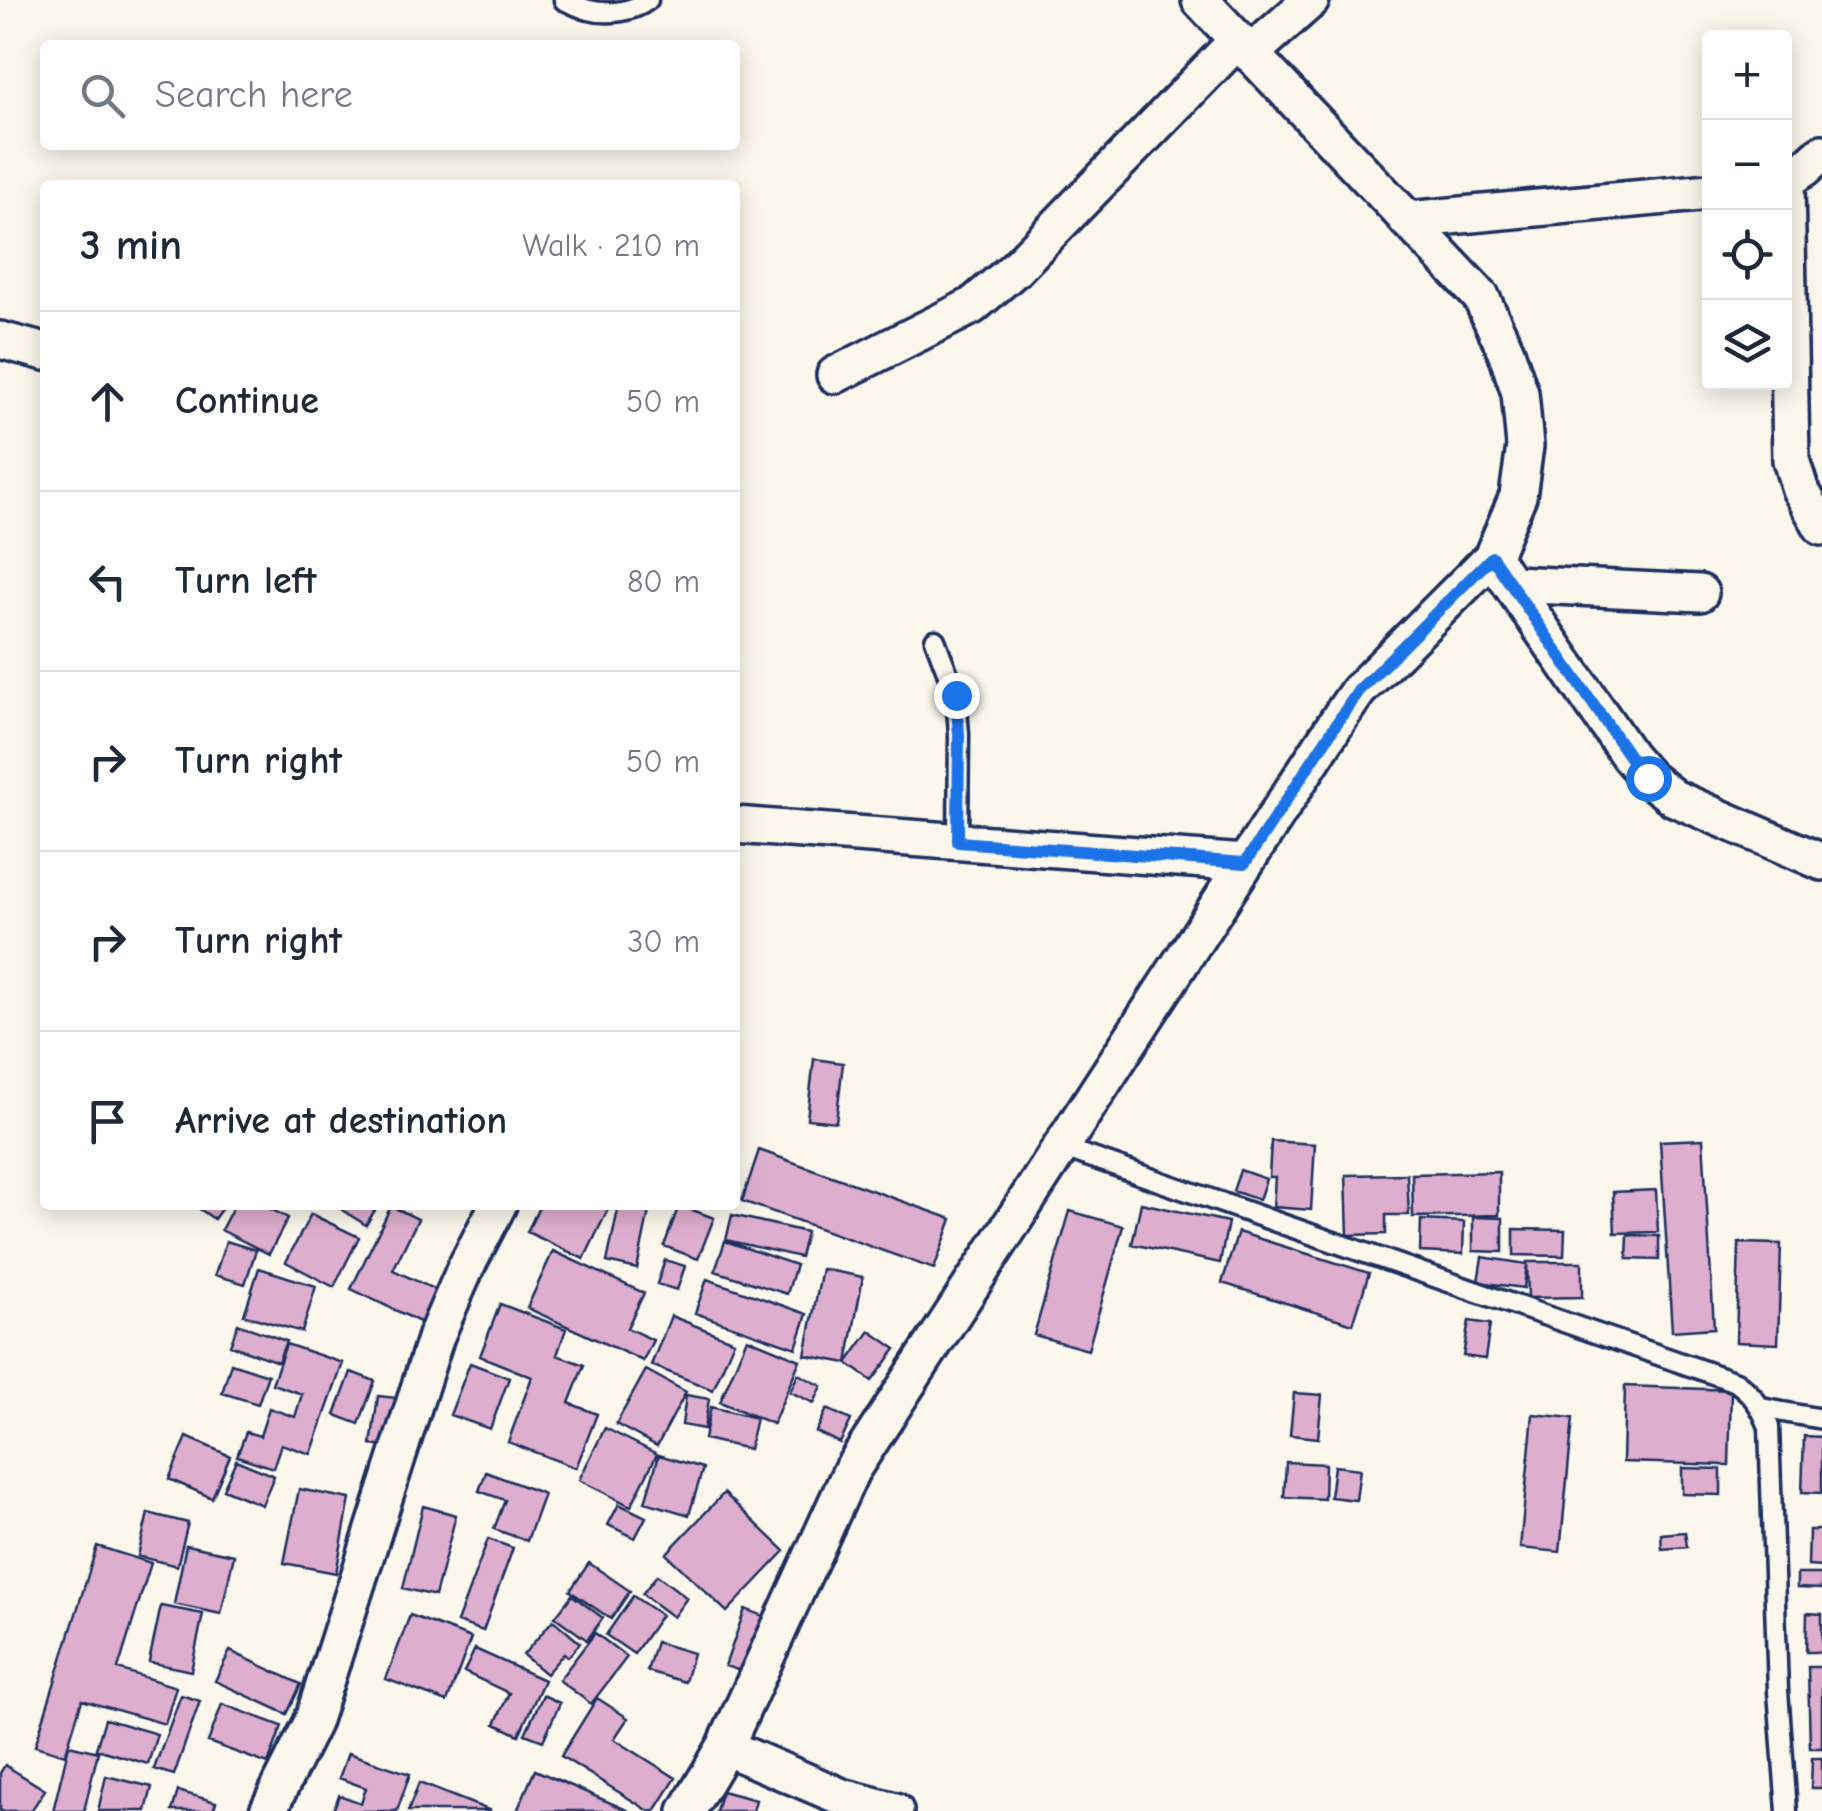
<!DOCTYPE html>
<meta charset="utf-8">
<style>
body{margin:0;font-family:"Comic Neue",sans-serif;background:#f6f6f7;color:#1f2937}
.controls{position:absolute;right:30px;top:30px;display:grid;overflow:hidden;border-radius:10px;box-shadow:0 5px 25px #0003}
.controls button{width:90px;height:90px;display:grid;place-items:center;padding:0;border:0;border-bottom:2px solid #e0e1e3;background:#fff;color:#1f2937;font:50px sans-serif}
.stop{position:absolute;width:30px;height:30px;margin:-22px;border:8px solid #1a73e8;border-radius:50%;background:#fff}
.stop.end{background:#1a73e8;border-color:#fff;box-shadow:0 2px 10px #0008}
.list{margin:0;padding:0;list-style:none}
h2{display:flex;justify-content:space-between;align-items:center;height:130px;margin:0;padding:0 40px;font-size:42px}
h2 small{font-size:32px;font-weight:400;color:#747a83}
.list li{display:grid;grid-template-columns:65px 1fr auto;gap:30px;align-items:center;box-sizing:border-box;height:180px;padding:0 40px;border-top:2px solid #e0e1e3}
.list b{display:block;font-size:38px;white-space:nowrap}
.list em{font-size:32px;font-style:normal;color:#747a83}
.icon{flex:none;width:55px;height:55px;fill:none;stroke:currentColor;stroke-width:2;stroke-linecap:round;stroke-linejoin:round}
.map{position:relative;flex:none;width:1822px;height:1811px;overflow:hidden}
.search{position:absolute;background:#fff;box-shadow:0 5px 25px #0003;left:40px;top:40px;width:700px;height:110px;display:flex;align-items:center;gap:25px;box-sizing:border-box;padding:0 35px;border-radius:10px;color:#747a83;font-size:38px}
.panel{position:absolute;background:#fff;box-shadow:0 5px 25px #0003;left:40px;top:180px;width:700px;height:1030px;border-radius:10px}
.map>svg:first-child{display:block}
.building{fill:#deaece;stroke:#1b2f5e;stroke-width:2.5}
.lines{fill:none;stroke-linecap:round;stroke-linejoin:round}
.service-casing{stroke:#1b2f5e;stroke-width:25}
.minor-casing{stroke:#1b2f5e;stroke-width:42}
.service{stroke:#fbf7ec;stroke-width:18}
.minor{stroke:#fbf7ec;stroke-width:35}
.route{stroke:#1a73e8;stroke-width:12}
</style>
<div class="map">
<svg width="1822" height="1811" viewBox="0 0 1822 1811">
<rect width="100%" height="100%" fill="#fbf7ec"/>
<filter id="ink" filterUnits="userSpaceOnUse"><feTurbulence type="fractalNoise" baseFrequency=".01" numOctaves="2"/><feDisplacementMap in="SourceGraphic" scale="20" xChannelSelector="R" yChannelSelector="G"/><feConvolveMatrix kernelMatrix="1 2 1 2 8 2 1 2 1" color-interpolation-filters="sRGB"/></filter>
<g filter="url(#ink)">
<path class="building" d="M814 1059 843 1063 836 1122 807 1119Z
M1703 1139 1714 1328 1672 1331 1660 1141Z
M1271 1141 1315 1144 1311 1210 1273 1207 1275 1177H1269Z
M759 1150 952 1219 934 1269 742 1201Z
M1240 1170 1266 1179 1259 1200 1233 1191Z
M1499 1172V1215L1413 1217 1412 1174Z
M1407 1174 1409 1215H1386V1234L1348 1235 1346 1175Z
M1656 1190 1658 1232 1615 1233 1613 1192Z
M1141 1203 1228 1222 1220 1263 1132 1244Z
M194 1205H224L214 1219Z
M234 1205H263L288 1218 269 1254 221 1230Z
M344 1205H378L366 1225 342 1210Z
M540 1205H610L584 1259 527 1232Z
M619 1205 649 1211 637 1269 607 1262Z
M679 1205 714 1218 698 1259 664 1246Z
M391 1206 418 1219 393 1270 438 1291 422 1323 351 1289Z
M1070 1211 1123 1226 1088 1350 1034 1335Z
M311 1214 359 1237 334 1287 286 1262Z
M732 1215 806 1232 800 1257 726 1240Z
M1473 1217 1503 1218V1252L1473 1251Z
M1421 1220 1464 1222 1463 1254 1420 1252Z
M1514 1229 1565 1230 1564 1256 1514 1255Z
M1238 1232 1369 1273 1353 1324 1222 1283Z
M1628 1235 1659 1236V1260L1627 1259Z
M226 1241 256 1250 245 1284 215 1275Z
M725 1241 796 1265 787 1294 715 1271Z
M1739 1243 1781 1244 1778 1344 1736 1342Z
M553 1251 644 1293 627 1328 653 1340 643 1361 527 1308Z
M1482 1257 1527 1264 1524 1288 1478 1282Z
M665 1260 685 1266 677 1290 657 1284Z
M1527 1262H1582V1297L1528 1298Z
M259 1268 316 1286 302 1332 244 1315Z
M822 1269 863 1277 847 1363 805 1355Z
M707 1279 807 1314 796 1348 695 1313Z
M500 1304 566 1329 557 1355 584 1365 569 1403 597 1414 576 1468 508 1442 532 1377 480 1356Z
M671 1316 734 1341 713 1390 651 1365Z
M1469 1321 1490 1324 1485 1359 1463 1356Z
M238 1324 286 1341 278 1362 230 1345Z
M870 1331 896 1349 872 1381 847 1363Z
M747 1338 800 1360 773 1424 720 1402Z
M286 1344 343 1363 311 1454 281 1444 273 1468 237 1456 246 1432 260 1436 269 1408 295 1417 302 1394 272 1384Z
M231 1363 268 1375 258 1404 222 1393Z
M470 1363 509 1378 490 1429 450 1415Z
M646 1370 686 1392 657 1446 616 1424Z
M351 1372 375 1381 359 1424 335 1415Z
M798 1374 822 1386 814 1403 790 1392Z
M1625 1386 1731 1390 1729 1465 1623 1462Z
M1294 1393 1322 1395 1318 1438 1290 1435Z
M686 1395 709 1399 704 1429 682 1425Z
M378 1396 407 1399 400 1449 371 1445Z
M711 1407 756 1418 749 1449 704 1439Z
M827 1409 851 1420 840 1443 816 1432Z
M1533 1414 1573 1418 1560 1552 1520 1548Z
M605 1428 657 1454 631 1506 579 1480Z
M1804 1436 1822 1437V1493L1802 1492Z
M187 1437 230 1456 212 1498 169 1479Z
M659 1455 703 1468 689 1515 645 1502Z
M236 1460 274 1476 262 1505 223 1489Z
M1286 1462 1325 1464 1324 1499 1284 1497Z
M1334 1466 1360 1469 1356 1500 1330 1497Z
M1682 1468 1721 1469V1495L1682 1494Z
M486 1472 544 1494 527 1541 494 1529 505 1500 479 1491Z
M299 1489 350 1499 336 1573 284 1563Z
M724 1493 785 1551 727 1612 666 1554Z
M619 1504 646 1517 635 1538 608 1525Z
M423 1506 456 1515 435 1596 403 1588Z
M148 1513 188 1523 177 1566 138 1556Z
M1809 1530H1822V1567L1808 1566Z
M1685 1532 1687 1547 1662 1549 1661 1534Z
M488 1539 513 1548 483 1631 457 1622Z
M186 1545 234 1555 221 1614 174 1604Z
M97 1546 151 1563 118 1669 176 1687 165 1724 82 1700 65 1755 35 1746Z
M589 1563 630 1591 611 1619 570 1591Z
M1797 1574H1822V1589L1797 1588Z
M657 1575 687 1598 673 1617 642 1594Z
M572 1595 603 1618 587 1640 555 1617Z
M633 1596 661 1615 634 1654 606 1635Z
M161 1606 203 1614 191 1671 149 1662Z
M745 1609 769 1618 750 1674 725 1666Z
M1807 1613 1822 1614V1652H1806Z
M410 1615 471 1638 447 1702 386 1679Z
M553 1620 580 1643 568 1657 564 1653 546 1674 523 1655Z
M595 1633 627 1657 591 1704 559 1680Z
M656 1642 693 1653 685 1682 647 1671Z
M475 1649 544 1680 519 1735 495 1724 509 1693 464 1672Z
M230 1651 301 1684 287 1714 215 1681Z
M1808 1667H1822V1748H1810Z
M181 1695 200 1701 174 1775 154 1769Z
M543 1695 560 1703 543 1741 525 1734Z
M597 1698 628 1718 614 1739 676 1778 655 1811H649L561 1756Z
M222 1704 282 1726 268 1764 208 1742Z
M105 1719 157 1734 148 1764 96 1749Z
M69 1745 98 1752 84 1811H53Z
M348 1753 410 1774 397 1811H333L339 1795 361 1803 366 1788 339 1778Z
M1812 1758H1822V1788H1811Z
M5 1765 45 1790 31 1811H0V1773Z
M535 1770 629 1811H517Z
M106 1776 152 1787 146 1811H98Z
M419 1783 491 1811H408Z
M178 1791 216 1802 213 1811H172Z
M722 1791 756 1800 753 1811H716Z"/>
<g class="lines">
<g class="service-casing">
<path id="service" d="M564 0C572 3 580 8 589 10 607 15 633 12 648 0
M935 640 956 695 959 734 958 842
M1061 1147 1736 1382C1754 1395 1761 1407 1769 1427L1778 1691 1787 1811
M1761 1408 1822 1419"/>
</g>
<g class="minor-casing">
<path id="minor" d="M1250 54 1311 0
M1784 181 1804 169 1822 153
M1786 181 1791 460 1800 489 1822 527
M1407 220 1710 192
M0 340 45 352
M835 375 972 306 1015 269 1237 41
M1492 557 1629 756 1648 778 1674 798 1822 862
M1511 584 1700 593
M735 825 1245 863
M725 1747 842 1797 895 1811
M268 1811 312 1723 436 1336 465 1269 498 1205
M687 1811 725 1747 851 1471 1342 714 1358 691 1492 557 1518 496 1525 446 1520 393 1506 351 1481 297 1200 0"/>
</g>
<use href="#service" class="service"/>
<use href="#minor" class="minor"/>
</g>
</g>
<g class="lines" filter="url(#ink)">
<path class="route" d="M956 695 959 734 958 842 1245 863 1358 691 1492 557 1629 756 1648 778"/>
</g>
</svg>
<div class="controls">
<button>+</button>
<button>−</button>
<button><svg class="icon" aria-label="locate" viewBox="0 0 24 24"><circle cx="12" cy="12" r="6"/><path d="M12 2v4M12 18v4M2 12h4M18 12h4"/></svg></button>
<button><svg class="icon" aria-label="layers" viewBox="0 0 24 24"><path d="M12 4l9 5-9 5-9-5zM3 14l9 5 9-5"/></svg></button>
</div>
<div class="stop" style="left:1648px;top:778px"></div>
<div class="stop end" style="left:956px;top:695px"></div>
<div class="search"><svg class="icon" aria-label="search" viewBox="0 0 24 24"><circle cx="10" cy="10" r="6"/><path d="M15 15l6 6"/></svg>Search here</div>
<section class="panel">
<h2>3 min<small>Walk · 210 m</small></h2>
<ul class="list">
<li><svg class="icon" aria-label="ahead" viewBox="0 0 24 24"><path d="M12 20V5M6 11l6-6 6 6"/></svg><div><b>Continue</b></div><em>50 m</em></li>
<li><svg class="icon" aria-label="left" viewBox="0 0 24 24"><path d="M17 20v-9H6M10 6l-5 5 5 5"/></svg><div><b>Turn left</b></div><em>80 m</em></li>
<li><svg class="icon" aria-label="right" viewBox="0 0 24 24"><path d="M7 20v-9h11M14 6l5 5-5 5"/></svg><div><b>Turn right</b></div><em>50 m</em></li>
<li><svg class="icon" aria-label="right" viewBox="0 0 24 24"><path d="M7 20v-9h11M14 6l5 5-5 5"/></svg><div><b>Turn right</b></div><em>30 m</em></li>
<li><svg class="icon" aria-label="arrive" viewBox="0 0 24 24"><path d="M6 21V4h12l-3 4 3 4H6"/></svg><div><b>Arrive at destination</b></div></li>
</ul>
</section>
</div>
